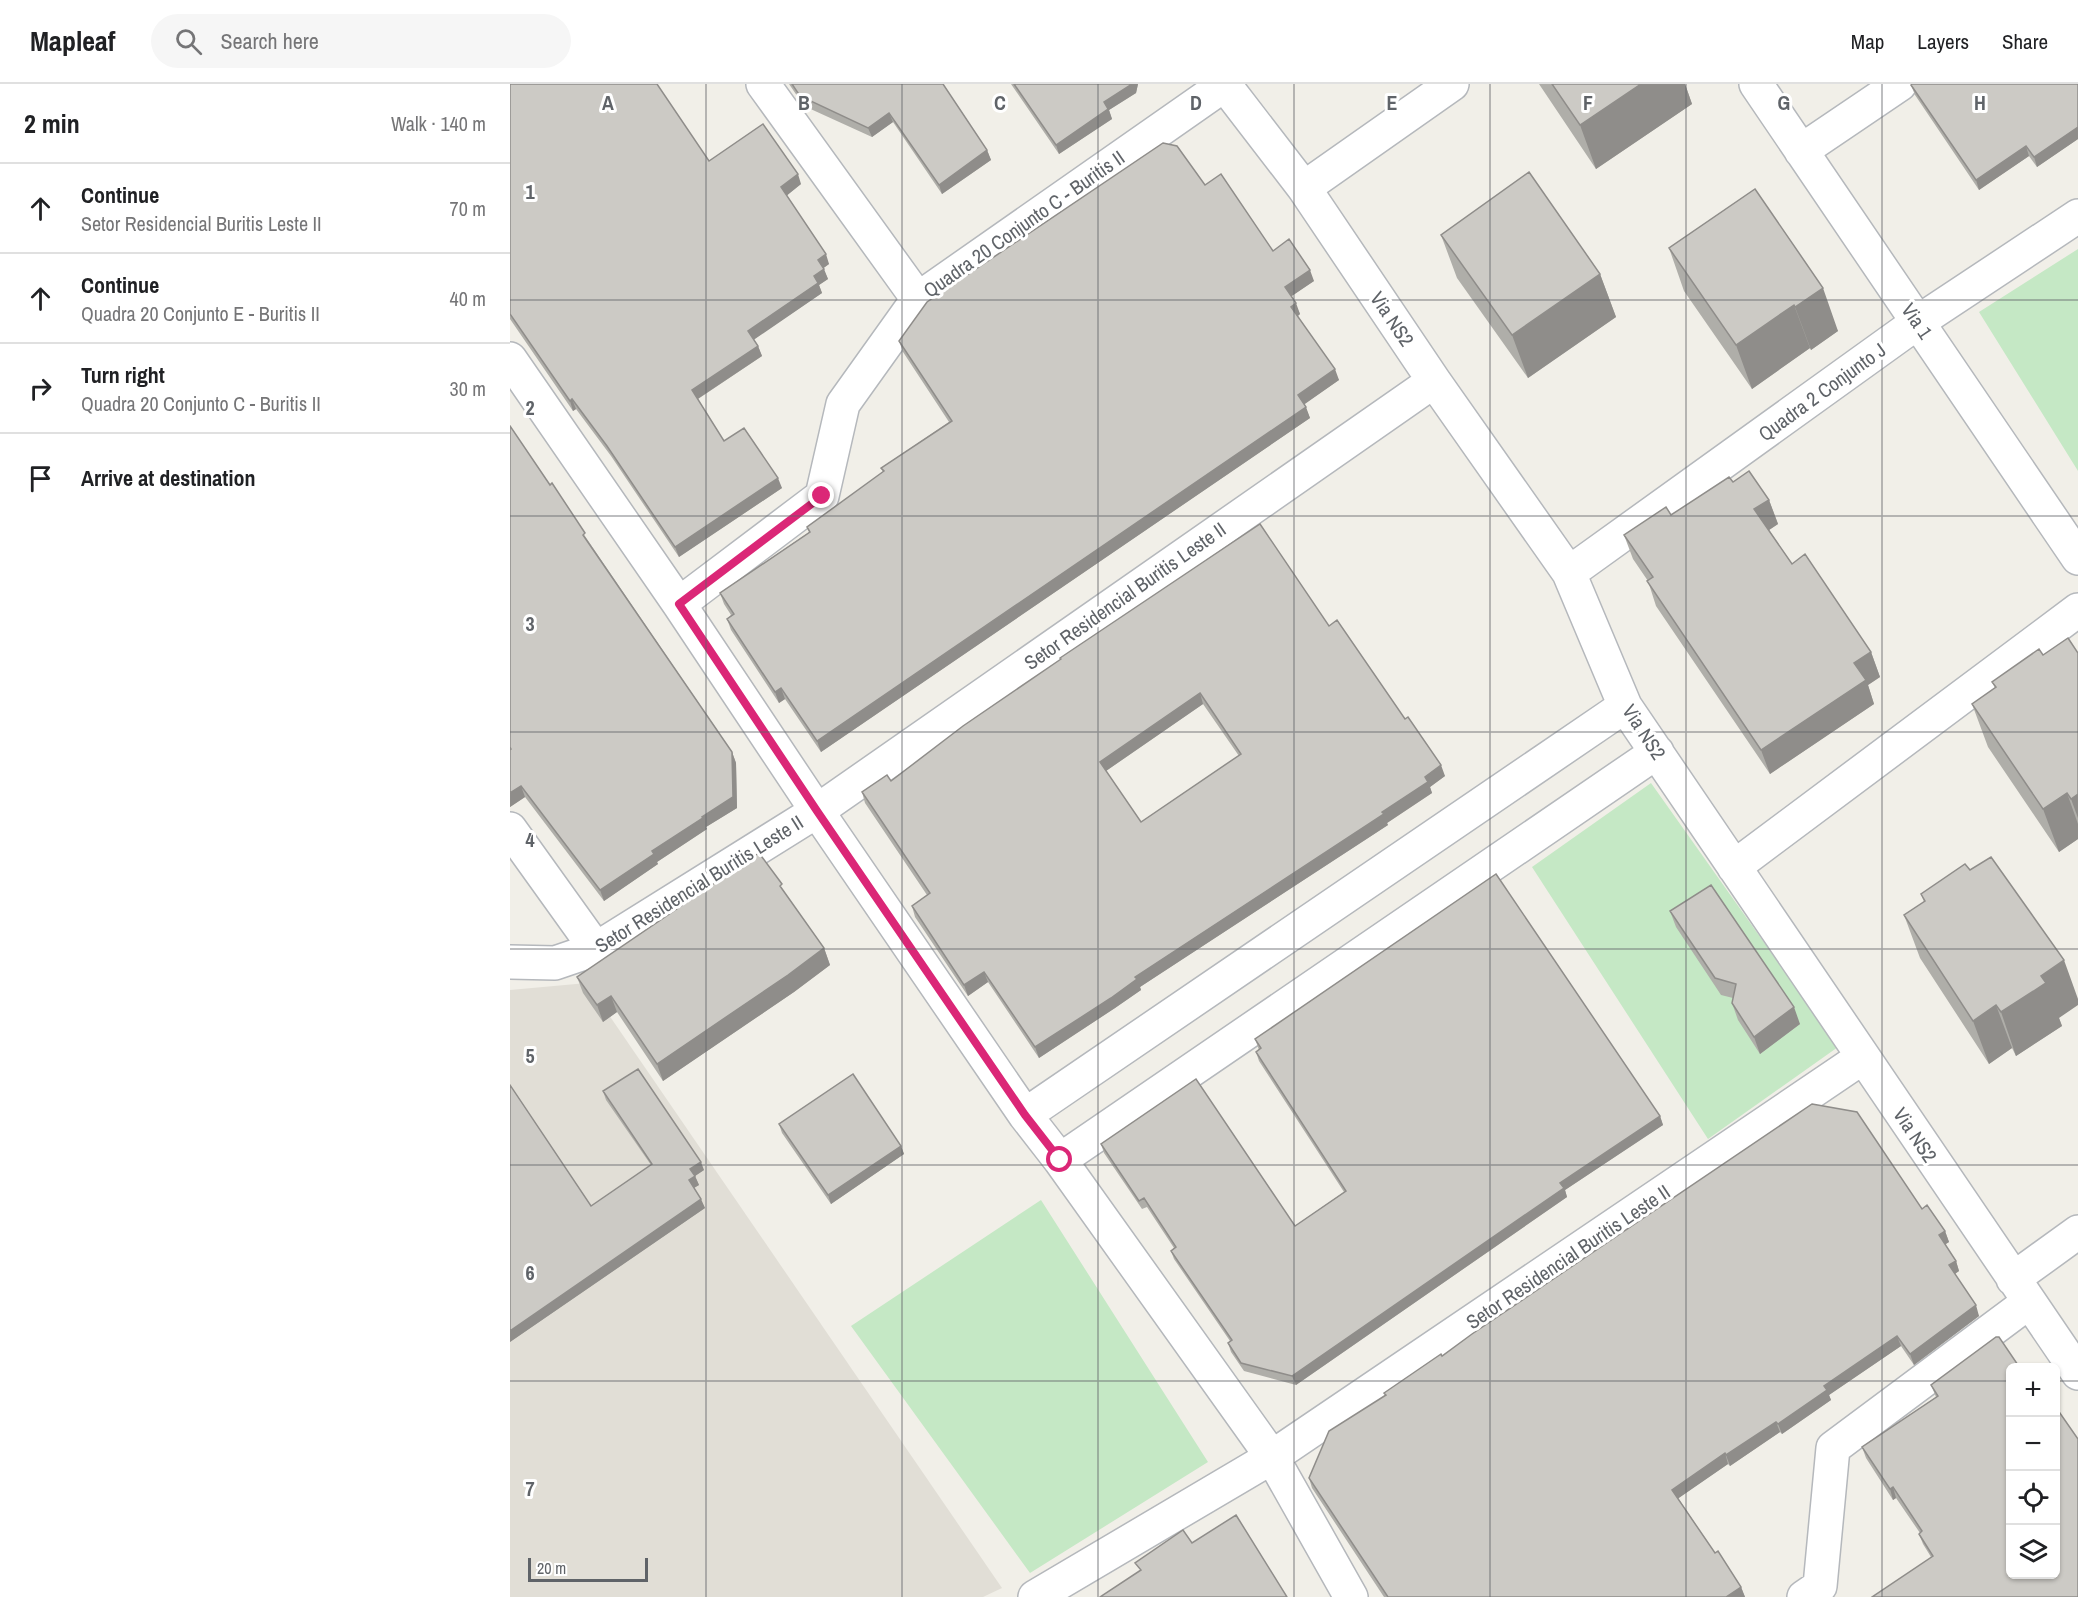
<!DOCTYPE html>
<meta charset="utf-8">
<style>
body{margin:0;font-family:"Archivo Narrow",sans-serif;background:#f6f6f6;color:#202124}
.controls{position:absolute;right:18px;bottom:18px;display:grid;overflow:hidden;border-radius:9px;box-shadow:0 2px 4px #0004}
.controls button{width:54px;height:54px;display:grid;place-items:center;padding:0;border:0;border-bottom:2px solid #e0e0e0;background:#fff;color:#202124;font:30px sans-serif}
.scale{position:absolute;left:18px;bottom:15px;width:120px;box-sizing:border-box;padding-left:6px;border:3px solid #5f6368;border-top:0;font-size:16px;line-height:21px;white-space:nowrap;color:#5f6368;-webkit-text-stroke:4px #fff;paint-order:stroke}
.stop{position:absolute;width:18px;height:18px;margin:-14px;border:4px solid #db2777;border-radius:50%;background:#fff}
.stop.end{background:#db2777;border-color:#fff;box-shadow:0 2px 6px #0008}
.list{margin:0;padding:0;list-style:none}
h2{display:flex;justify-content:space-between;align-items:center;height:78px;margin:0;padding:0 24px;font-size:26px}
h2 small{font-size:20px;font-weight:400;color:#757577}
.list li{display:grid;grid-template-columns:39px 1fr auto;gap:18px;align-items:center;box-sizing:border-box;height:90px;padding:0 24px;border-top:2px solid #e0e0e0}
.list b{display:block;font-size:22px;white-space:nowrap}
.list p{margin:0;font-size:20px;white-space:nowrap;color:#757577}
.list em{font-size:20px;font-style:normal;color:#757577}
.icon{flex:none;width:33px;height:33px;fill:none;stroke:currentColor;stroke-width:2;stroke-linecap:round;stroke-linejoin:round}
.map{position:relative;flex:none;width:1568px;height:1513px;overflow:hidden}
header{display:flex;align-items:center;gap:36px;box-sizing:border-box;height:84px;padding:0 30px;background:#fff;border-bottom:2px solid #e0e0e0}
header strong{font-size:28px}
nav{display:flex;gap:33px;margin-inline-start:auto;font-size:21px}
.search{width:420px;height:54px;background:#f6f6f6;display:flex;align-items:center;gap:15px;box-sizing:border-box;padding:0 21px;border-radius:33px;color:#757577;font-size:22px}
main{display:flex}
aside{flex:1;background:#fff}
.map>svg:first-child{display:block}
.education{fill:#e1ded6}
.green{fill:#c5e8c5}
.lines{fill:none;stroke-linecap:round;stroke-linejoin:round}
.street-casing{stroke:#b5b8bc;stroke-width:36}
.street{stroke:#fff;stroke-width:33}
.wall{fill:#afaea9;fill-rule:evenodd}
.shaded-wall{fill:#8f8d8a}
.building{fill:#cccac5;stroke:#8f8d8a;stroke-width:1.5;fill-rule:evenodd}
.route{stroke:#db2777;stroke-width:8}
.grid{fill:none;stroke:#5f6368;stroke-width:1.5;stroke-opacity:0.55}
.labels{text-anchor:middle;stroke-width:6;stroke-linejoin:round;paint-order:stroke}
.street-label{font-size:20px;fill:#5f6368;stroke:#fff}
.grid-label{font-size:20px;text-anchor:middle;font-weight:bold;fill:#5f6368;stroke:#fff;stroke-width:6;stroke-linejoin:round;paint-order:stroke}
</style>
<header>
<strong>Mapleaf</strong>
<div class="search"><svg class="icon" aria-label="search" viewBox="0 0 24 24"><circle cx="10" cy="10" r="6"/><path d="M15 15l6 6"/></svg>Search here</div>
<nav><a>Map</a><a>Layers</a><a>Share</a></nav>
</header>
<main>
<aside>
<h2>2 min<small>Walk · 140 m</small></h2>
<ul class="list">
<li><svg class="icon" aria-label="ahead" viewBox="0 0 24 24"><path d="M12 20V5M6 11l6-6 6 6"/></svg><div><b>Continue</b><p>Setor Residencial Buritis Leste II</p></div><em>70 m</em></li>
<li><svg class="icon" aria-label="ahead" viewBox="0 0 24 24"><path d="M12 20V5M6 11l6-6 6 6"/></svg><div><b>Continue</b><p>Quadra 20 Conjunto E - Buritis II</p></div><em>40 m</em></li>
<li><svg class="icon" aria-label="right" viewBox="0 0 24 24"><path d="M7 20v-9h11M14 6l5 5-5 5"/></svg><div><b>Turn right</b><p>Quadra 20 Conjunto C - Buritis II</p></div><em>30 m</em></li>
<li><svg class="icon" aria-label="arrive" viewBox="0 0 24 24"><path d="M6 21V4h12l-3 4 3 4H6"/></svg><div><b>Arrive at destination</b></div></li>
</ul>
</aside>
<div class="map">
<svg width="1568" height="1513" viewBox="0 0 1568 1513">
<rect width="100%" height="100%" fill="#f1efe8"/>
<path class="education" d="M77 899 492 1504 473 1513H0V906Z"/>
<path class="green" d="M1568 165V387L1469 228Z
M1141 699 1328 963 1198 1055 1022 783Z
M531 1116 698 1378 520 1489 341 1242Z"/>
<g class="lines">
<g class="street-casing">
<path id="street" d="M253 0 408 215
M714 0 794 104 924 297 1059 489 1115 622 1568 1289
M1246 0 1568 474
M1291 67 1390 0
M794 104 942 0
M0 275 169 520 307 727 515 1031 550 1076 762 1373 841 1513
M1059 489 1408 238 1568 132
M169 520 312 412 333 320 408 215 714 1
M0 745 86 865
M1224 783 1568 526
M0 878 45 879 86 865 307 727 924 297
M515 1031 1115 622
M550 1076 1147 668
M1503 1195 1568 1148
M525 1513 762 1373 1353 973
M1294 1513 1310 1502 1323 1364 1519 1218"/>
</g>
<use href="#street" class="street"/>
</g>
<path class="wall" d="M0 0 199 77 291 100 277 111 319 180 313 184 318 195 309 201 312 209 244 255 248 262 252 272 188 315 214 357 272 404 169 473 101 372 66 325 63 327 0 235Z
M279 0H433L477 66 481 76 432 110 383 38 362 53 294 22Z
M501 0H628L626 9 599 26 602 35 549 70Z
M1029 0H1175L1182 20 1086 85Z
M1568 0V55L1527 83 1519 72 1469 106 1405 11 1401 1Z
M695 101 763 167 804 197 781 212 790 230 788 232 829 296 794 320 800 334 311 668 275 615 269 619 221 546 217 535 221 531 214 520 210 509 299 448 297 443 373 388 371 384 439 338 393 268 389 257Z
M1245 105 1328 247 1301 266 1300 264 1242 305 1174 207 1159 164Z
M931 151 1090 190 1106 233 1018 294 947 194Z
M0 342 222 668 226 679 227 724 196 743 197 745 147 778 148 780 94 817 15 713 0 723Z
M1223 398 1259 416 1268 440 1259 446 1282 480 1361 568 1370 593 1358 601 1364 620 1260 690 1146 522 1138 497 1123 475 1114 451 1161 431Z
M819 542 935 692 920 703 922 709 877 739 878 741 630 903 631 906 605 924 529 974 478 898 458 912 405 833 402 822 417 811 355 719 352 708 381 697ZM693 620 729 672 631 738 596 687Z
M1568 569V755L1549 768 1478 663 1462 620 1485 604 1482 598 1533 571Z
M275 809 314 864 320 881 284 908 153 997 107 928 93 938 73 909 67 893Z
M1411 810 1549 934 1552 942 1506 972 1502 964 1479 980 1410 874 1394 831 1414 818Z
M1160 827 1290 940 1250 970 1228 936 1222 919 1223 914 1211 911 1166 843Z
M745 955 1150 1032 1153 1041 1055 1106 1057 1113 786 1301 734 1287 721 1268 718 1259 720 1257 664 1175 661 1167 664 1164 637 1123 632 1125 594 1069 591 1060 785 1142 834 1108 749 977 746 968 749 966Z
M0 1001 81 1122 141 1081 96 1016 93 1007 194 1086 185 1092 189 1101 184 1104 195 1124 0 1258Z
M269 1040 391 1062 394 1070 321 1120 272 1049Z
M1412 1125 1435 1147 1439 1158 1435 1160 1446 1177 1449 1187 1445 1190 1469 1232 1404 1281 1391 1262 1319 1311 1321 1316 1272 1350 1270 1348 1220 1382 1218 1380 1168 1414 1205 1469 1231 1503 1235 1513H874L802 1404 799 1394 875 1312 874 1309 932 1272Z
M1500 1284 1568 1355 1421 1473 1413 1460 1409 1450 1410 1449 1386 1414 1383 1416 1356 1374 1352 1363 1426 1313 1421 1301Z"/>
<path class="shaded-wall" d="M622 0H628L626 9 599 26 602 35 549 70 546 61 594 18Z
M1131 0H1175L1182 20 1086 85 1070 41Z
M379 29 383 38 362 53 358 44Z
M1568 43V55L1527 83 1524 73Z
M1516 62 1519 72 1469 106 1466 96Z
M477 66 481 76 432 110 429 101Z
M288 90 291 100 275 113 271 103Z
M316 170 319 180 311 186 308 176Z
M314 185 318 195 309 201 312 209 242 257 238 247 304 192Z
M800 186 804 197 779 214 775 203Z
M1090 190 1106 233 1018 294 1002 251Z
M1313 204 1328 247 1301 266 1285 223Z
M786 219 790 230 785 234 781 223Z
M1284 221 1300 264 1242 305 1226 261Z
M248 262 252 272 186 316 182 306Z
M825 285 829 296 792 322 788 311Z
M62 315 66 325 63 327 60 317Z
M796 323 800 334 311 668 307 657Z
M268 394 272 404 169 473 165 463Z
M1259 416 1268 440 1253 450 1244 425Z
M1361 568 1370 593 1358 601 1364 620 1260 690 1251 666 1344 579Z
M271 604 275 615 269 619 265 608Z
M690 609 693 620 593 689 590 678Z
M222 668 226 679 227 724 196 743 197 745 147 778 148 780 94 817 90 806 142 767 192 733Z
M931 681 935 692 920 703 922 709 877 739 878 741 630 903 631 906 605 924 529 974 525 963 625 893 872 728 915 693Z
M11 702 15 713 0 723V709Z
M1557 709 1568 740V755L1549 768 1533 725Z
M1568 710V734L1561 715Z
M314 864 320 881 284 908 153 997 147 980Z
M1554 876 1568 915V921L1549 934 1552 942 1506 972 1491 928 1531 892Z
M474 888 478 898 458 912 454 901Z
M101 912 107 928 93 938 87 921Z
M1486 921 1502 964 1479 980 1463 937Z
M1284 923 1290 940 1250 970 1244 953Z
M1150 1032 1153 1041 1055 1106 1057 1113 786 1301 782 1292 1050 1099Z
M391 1062 394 1070 321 1120 318 1111Z
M191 1078 194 1086 185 1092 189 1101 182 1105 179 1096 180 1085Z
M191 1115 195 1124 0 1258V1247Z
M1435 1147 1439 1158 1433 1162 1429 1151Z
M1446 1177 1449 1187 1443 1191 1439 1181Z
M1466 1221 1469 1232 1404 1281 1400 1270Z
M1387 1252 1391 1262 1319 1311 1321 1316 1272 1350 1268 1340 1314 1302Z
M1266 1338 1270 1348 1220 1382 1216 1371Z
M1215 1369 1218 1380 1166 1416 1162 1406Z
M1383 1403 1386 1414 1383 1416 1380 1405Z
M1231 1503 1235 1513H1216Z"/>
<path class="building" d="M0 0H147L199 77 253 40 288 90 271 103 316 170 308 176 314 185 304 192 308 199 238 247 248 262 182 306 214 357 234 344 268 394 165 463 97 362 62 315 60 317 0 230Z
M282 0H433L477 66 429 101 379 29 358 44 290 12Z
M504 0H622L594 18 598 25 546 61Z
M1042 0H1131L1070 41Z
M1402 0H1568V43L1524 73 1516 62 1466 96 1401 1Z
M653 59 667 62 695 101 711 90 763 167 779 155 800 186 775 203 786 219 781 223 825 285 788 311 796 323 307 657 271 604 265 608 217 535 224 530 210 509 300 448 297 443 374 387 371 384 442 337 389 257 417 218Z
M1019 88 1090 190 1002 251 931 151Z
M1245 105 1313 204 1285 223 1284 221 1226 261 1159 164Z
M0 342 40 401 42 399 75 449 73 451 222 668 223 713 192 733 193 734 142 767 144 770 90 806 11 702 0 709V666L1 665 0 663Z
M1239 387 1259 416 1244 425 1282 480 1295 470 1361 568 1344 579 1356 596 1251 666 1137 497 1143 493 1114 451 1156 423 1161 431 1219 393 1223 398Z
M750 440 819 542 827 536 895 635 898 633 931 681 915 693 918 698 872 728 874 730 625 893 627 895 601 914 525 963 474 888 454 901 402 822 420 809 352 708 377 691 381 697 453 642 551 575 550 574ZM690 609 731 670 631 738 590 678Z
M1558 554 1568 569V710L1561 715 1557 709 1533 725 1462 620 1486 603 1482 598 1529 565 1533 571Z
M249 769 272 800 270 802 314 864 278 891 147 980 101 912 87 921 67 893Z
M1481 773 1554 876 1531 892 1536 899 1491 928 1486 921 1463 937 1394 831 1415 817 1411 810 1455 780 1460 786Z
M986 790 1150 1032 1050 1099 1054 1104 782 1292 731 1279 718 1259 722 1256 661 1167 666 1163 634 1114 629 1117 591 1060 686 995 785 1142 836 1107 746 968 751 964 745 955Z
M1201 801 1284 923 1244 953 1222 919 1226 900 1205 894 1160 827Z
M128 985 191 1078 180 1085 185 1092 179 1096 191 1115 0 1247V1001L81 1122 142 1080 93 1007Z
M343 990 391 1062 318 1111 269 1040Z
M1302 1020 1347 1028 1412 1125 1417 1121 1435 1147 1429 1151 1446 1177 1439 1181 1466 1221 1400 1270 1387 1252 1314 1302 1317 1306 1268 1340 1266 1338 1216 1371 1215 1369 1162 1406 1205 1469 1208 1467 1231 1503 1216 1513H878L799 1394 819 1347 876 1311 874 1309 931 1270 932 1272 962 1250Z
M1486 1253H1489L1510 1284H1500V1491H1545V1322L1568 1355V1513H1362L1423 1472 1409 1450 1412 1447 1383 1403 1380 1405 1352 1363 1428 1312 1421 1301Z
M726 1431 777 1513H590L631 1486 625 1479 673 1446 682 1459Z"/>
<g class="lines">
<path class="route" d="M312 412 169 520 307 727 515 1031 550 1076"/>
</g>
<path class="grid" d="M196 0V1513M392 0V1513M588 0V1513M784 0V1513M980 0V1513M1176 0V1513M1372 0V1513M0 216H1568M0 432H1568M0 648H1568M0 865H1568M0 1081H1568M0 1297H1500M1546 1297H1568"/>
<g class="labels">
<g class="street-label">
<text transform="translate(514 140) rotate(-35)" y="7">Quadra 20 Conjunto C - Buritis II</text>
<text transform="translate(882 235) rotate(56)" y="7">Via NS2</text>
<text transform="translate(1407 237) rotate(56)" y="7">Via 1</text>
<text transform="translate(1312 308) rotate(-36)" y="7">Quadra 2 Conjunto J</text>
<text transform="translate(615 512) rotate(-35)" y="7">Setor Residencial Buritis Leste II</text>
<text transform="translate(1134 648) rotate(57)" y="7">Via NS2</text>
<text transform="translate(189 800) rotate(-32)" y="7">Setor Residencial Buritis Leste II</text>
<text transform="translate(1405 1051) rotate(56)" y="7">Via NS2</text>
<text transform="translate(1058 1173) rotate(-34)" y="7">Setor Residencial Buritis Leste II</text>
</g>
</g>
<g class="grid-label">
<text x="98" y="26">A</text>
<text x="294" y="26">B</text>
<text x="490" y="26">C</text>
<text x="686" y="26">D</text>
<text x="882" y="26">E</text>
<text x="1078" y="26">F</text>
<text x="1274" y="26">G</text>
<text x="1470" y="26">H</text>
<text x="20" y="115">1</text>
<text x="20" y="331">2</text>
<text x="20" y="547">3</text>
<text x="20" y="763">4</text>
<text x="20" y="979">5</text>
<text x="20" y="1196">6</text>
<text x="20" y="1412">7</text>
</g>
</svg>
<div class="controls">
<button>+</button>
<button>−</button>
<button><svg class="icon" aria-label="locate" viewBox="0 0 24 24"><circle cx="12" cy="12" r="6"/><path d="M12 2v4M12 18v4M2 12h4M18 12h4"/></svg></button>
<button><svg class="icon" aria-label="layers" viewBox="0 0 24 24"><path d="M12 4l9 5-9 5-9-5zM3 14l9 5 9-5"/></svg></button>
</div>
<div class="scale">20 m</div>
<div class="stop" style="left:550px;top:1076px"></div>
<div class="stop end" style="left:312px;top:412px"></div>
</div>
</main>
